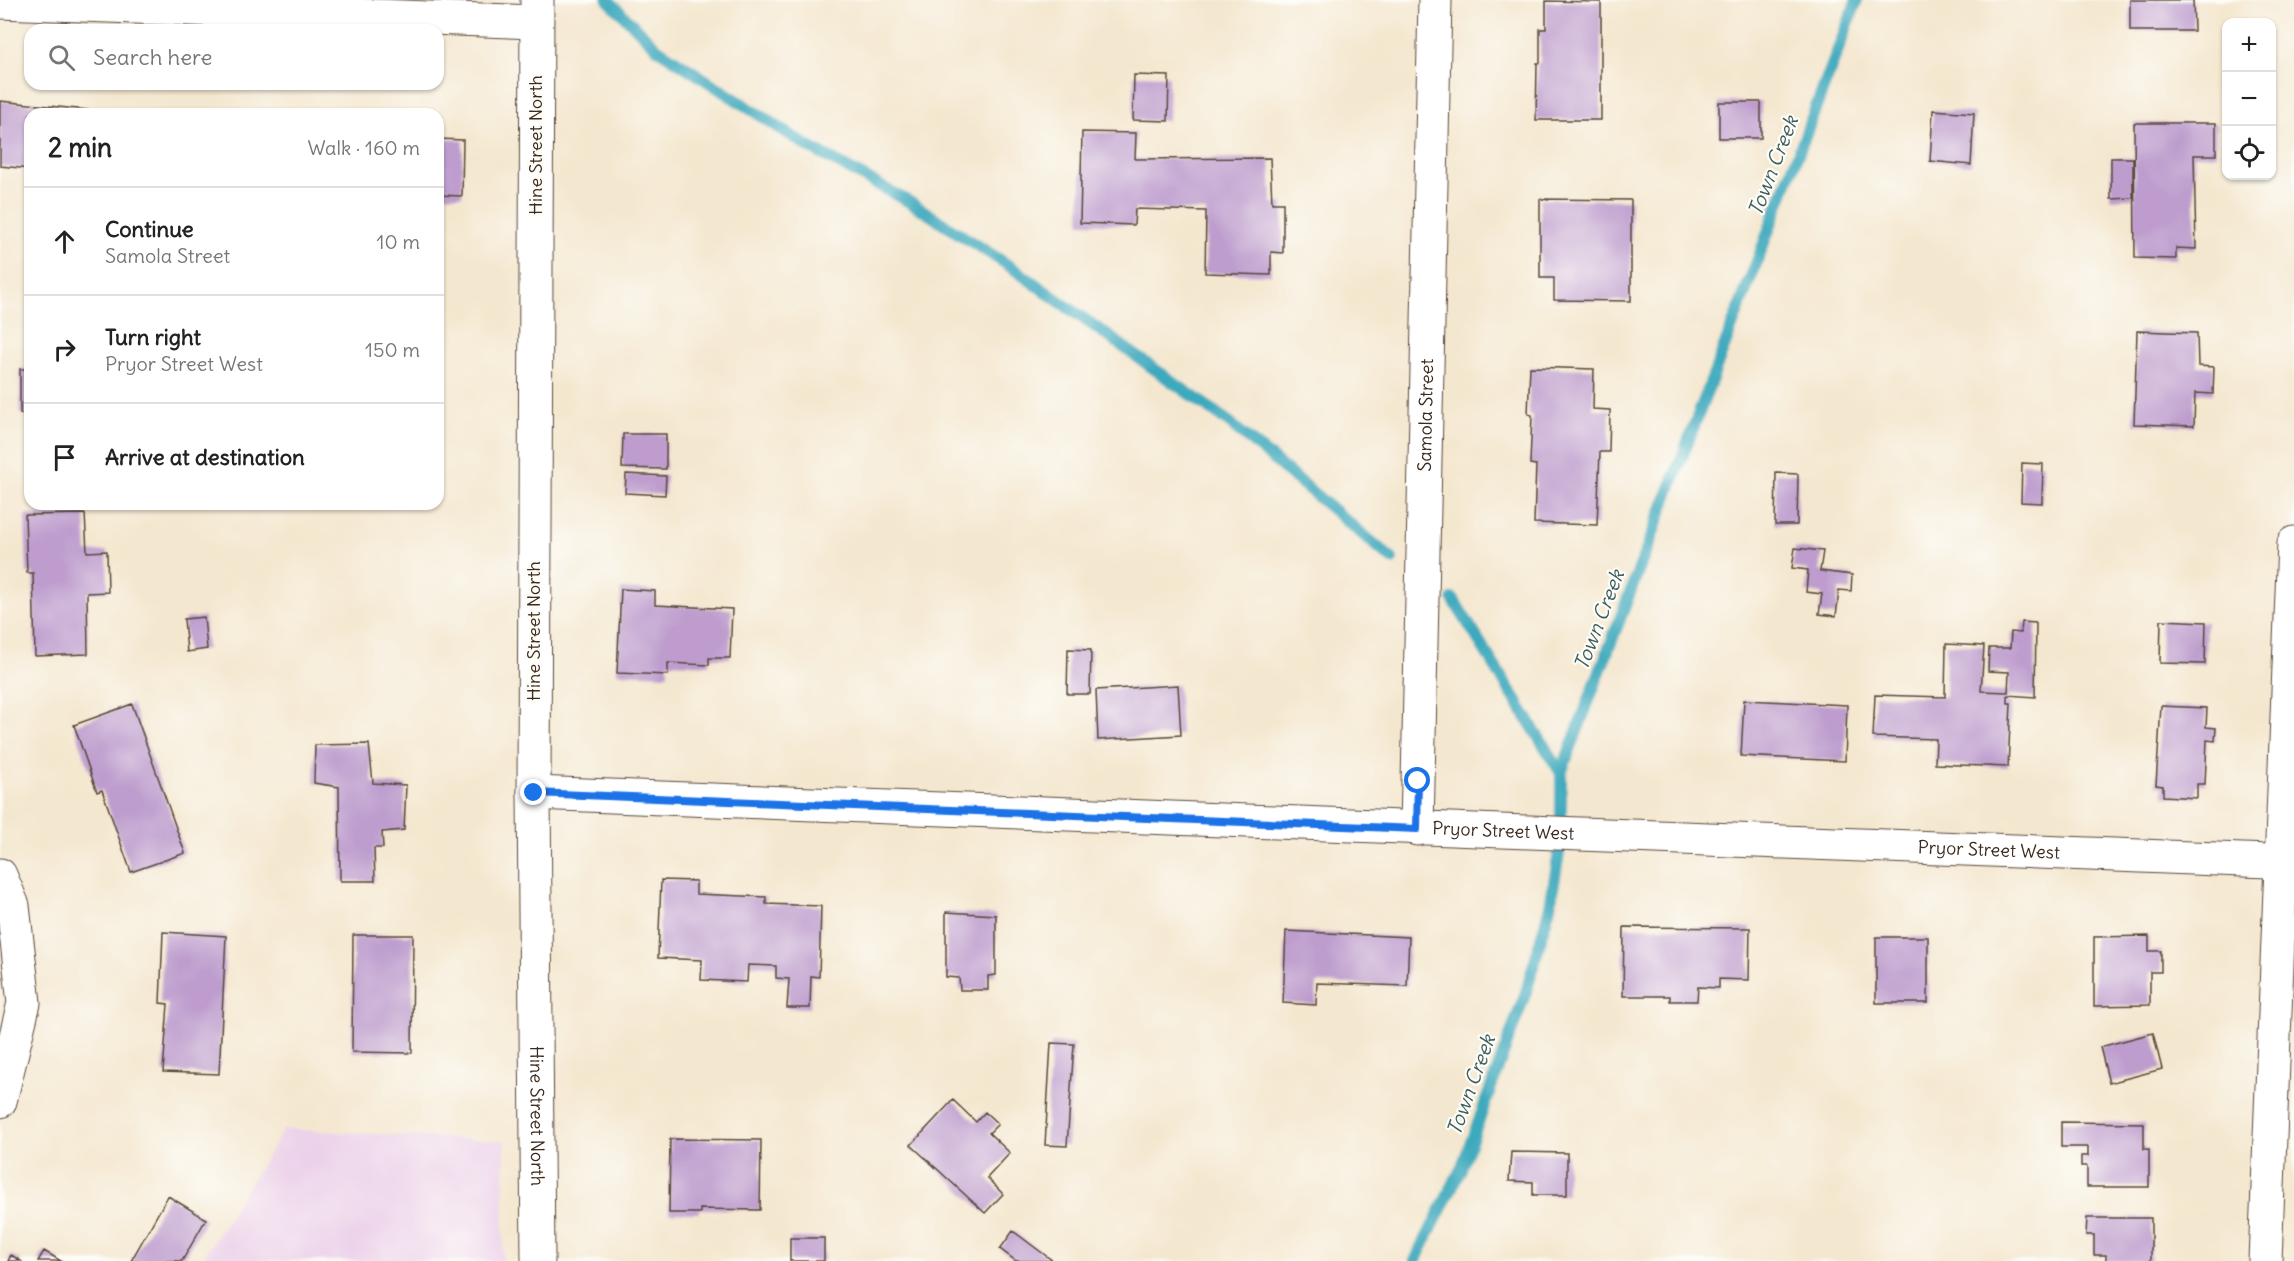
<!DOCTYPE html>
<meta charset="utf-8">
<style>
body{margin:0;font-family:Delius,sans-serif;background:#f2f2f2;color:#222}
.controls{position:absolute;right:18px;top:18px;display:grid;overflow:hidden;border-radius:12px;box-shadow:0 2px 4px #0004}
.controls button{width:54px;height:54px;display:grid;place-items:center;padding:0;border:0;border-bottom:2px solid #e0e0e0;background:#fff;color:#222;font:30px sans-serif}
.stop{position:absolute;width:18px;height:18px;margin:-14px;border:4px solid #1a73e8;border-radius:50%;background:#fff}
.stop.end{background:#1a73e8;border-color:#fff;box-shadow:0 2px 6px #0008}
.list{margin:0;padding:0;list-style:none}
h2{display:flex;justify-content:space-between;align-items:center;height:78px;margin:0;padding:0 24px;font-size:26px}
h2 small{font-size:20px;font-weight:400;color:#767676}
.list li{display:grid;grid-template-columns:39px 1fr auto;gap:18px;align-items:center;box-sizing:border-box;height:108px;padding:0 24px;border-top:2px solid #e0e0e0}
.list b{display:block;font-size:22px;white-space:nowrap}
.list p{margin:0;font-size:20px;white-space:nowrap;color:#767676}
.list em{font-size:20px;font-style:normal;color:#767676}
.icon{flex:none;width:33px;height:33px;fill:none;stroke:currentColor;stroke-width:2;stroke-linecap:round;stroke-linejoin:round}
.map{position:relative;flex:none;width:2294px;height:1261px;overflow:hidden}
.search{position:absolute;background:#fff;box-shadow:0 2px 4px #0004;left:24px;top:24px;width:420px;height:66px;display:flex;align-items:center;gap:15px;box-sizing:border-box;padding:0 21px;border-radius:18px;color:#767676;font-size:22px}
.panel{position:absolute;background:#fff;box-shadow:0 2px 4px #0004;left:24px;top:108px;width:420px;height:402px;border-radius:18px}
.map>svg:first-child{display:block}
.built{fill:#ecd1ea}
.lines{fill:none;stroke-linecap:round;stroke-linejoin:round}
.stream{stroke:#3ea9bd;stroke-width:12}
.building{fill:#be9dce}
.minor-casing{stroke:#574639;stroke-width:35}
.tertiary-casing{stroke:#574639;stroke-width:35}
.minor{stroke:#fff;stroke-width:33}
.tertiary{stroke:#fff;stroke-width:33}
.route{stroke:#1a73e8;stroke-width:8}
.labels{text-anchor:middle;stroke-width:4.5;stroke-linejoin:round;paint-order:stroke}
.street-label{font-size:18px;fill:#3b2a1e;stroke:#fdfcf7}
.water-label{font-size:20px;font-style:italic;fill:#3c5d5e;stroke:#fdfcf7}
</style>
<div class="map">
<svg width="2294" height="1261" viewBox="0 0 2294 1261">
<rect width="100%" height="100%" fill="#fdfcf7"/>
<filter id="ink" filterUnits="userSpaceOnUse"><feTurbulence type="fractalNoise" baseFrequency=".0167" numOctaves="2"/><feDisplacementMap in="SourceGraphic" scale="12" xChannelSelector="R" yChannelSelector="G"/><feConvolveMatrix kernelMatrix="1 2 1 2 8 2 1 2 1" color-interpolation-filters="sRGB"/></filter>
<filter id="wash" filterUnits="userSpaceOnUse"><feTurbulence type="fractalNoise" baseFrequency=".008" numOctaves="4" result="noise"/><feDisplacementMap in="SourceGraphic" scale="24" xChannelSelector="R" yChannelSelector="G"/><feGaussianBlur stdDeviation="1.35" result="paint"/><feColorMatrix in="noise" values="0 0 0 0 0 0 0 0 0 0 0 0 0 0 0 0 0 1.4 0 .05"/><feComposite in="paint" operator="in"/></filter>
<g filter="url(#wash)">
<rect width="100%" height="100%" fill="#f4e7cf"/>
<path class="built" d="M284 1129 505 1141 503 1261H201Z"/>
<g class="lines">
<path class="stream" d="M608 0 658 49 809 147 913 204 1014 269 1226 420 1392 559
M1453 599 1561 773
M1415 1261 1461 1169 1526 992 1550 906 1561 841V773L1857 0"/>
</g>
<g id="blocks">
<path class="building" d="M2130 0H2193L2194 31H2130Z
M1546 1 1601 2V120H1536L1537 63H1540V29H1546Z
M1134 75 1169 76 1168 121 1133 120Z
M0 101 97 111V114H30V169L0 166Z
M1719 102H1761V138H1719Z
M1933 110 1974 113 1971 165 1930 161Z
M2134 123H2216V155H2194L2196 249 2176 248V259L2135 258Z
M1082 132 1136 133 1135 159 1270 158 1272 203H1283V253L1271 252V275L1205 273 1206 211 1135 209 1134 225 1080 223Z
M438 139 463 140 462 196 438 195Z
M2111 158H2133V198L2111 199Z
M1540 199 1631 200V301L1554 300V278H1540Z
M2137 331 2197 333 2198 366 2214 367 2213 394 2195 393 2194 426 2134 424Z
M1530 367 1594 369 1593 409 1610 410 1609 452H1600L1597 525 1534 523 1536 465 1530 464 1532 415 1528 414Z
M20 369H30V414H20Z
M623 434H666V469L622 468Z
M28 437H30V468H28Z
M2022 463 2043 464 2042 503 2021 502Z
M1776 473 1798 474 1797 525H1775Z
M626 474 666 476 665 495 625 493Z
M85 514 87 552 107 551 108 592 87 593 88 654 35 656 33 573H27L25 515Z
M1795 548 1823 551 1820 571 1852 575 1851 591 1839 590 1836 616 1819 614 1822 594 1806 592 1808 570 1792 568Z
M621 589 655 591V605L732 609 730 658H709V665L668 663V675L617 673Z
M204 617 207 649 187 652 184 619Z
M2161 620 2206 622 2205 664 2160 663Z
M2022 622 2036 623 2035 697 2008 695V703H2011L2008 767 1935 764 1936 739 1873 737 1875 695 1945 697 1946 644 1984 646 1981 691 2008 692 2009 672 1988 671 1989 648H2010L2011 632 2021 633Z
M1068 649 1091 650 1090 694H1067Z
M1178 685 1181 735 1098 740 1096 690Z
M1744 700 1847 705 1845 761 1741 756Z
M132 704 185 853 131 872 102 790 97 792 74 725Z
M2161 706 2207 708 2206 727 2216 728 2215 741 2207 740 2205 784H2197V798L2163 796V786L2156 785Z
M369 744 373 783 406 785 404 830 382 832 383 848H374L375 881H340L339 787 314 783 315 745Z
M661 880 696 881V894L766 897V904L821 906 819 977 811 976 810 1008H787L789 979 776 978V966L748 965 747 982 701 980 702 960 658 958Z
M946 912 996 915V975L988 976V990H960L959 978 946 977Z
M1624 927 1750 928 1749 980 1719 979V988L1698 987 1697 1001H1670V996H1623Z
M1286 931 1409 937 1407 986 1317 983 1316 1005 1283 1003Z
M163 932 226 936 219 1074 163 1072 168 1004 160 1003Z
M353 935H413L412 1053 352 1052Z
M2149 936V951H2161V972H2150V1005L2094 1006V937Z
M1876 937H1928V1003H1876Z
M2153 1033 2162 1069 2109 1083 2100 1047Z
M1051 1043 1074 1044 1067 1146 1045 1145Z
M953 1100 976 1122 985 1112 998 1124 989 1133 1010 1153 987 1178 1003 1194 985 1213 911 1145Z
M2061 1122 2144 1123V1149H2149V1187H2087V1166H2081V1156H2088V1147H2061Z
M670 1139 761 1140 760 1210 700 1209V1213H669Z
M1511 1152 1567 1153V1195H1533V1182L1509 1181Z
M168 1196 206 1219 182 1261H131Z
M2087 1218H2151V1261H2106V1255H2094V1235H2086Z
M1013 1231 1053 1261H1016L1000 1249Z
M790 1238H824V1261H790Z
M44 1251 61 1261H38Z
M11 1255 21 1261H8Z"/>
</g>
</g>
<g filter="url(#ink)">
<use href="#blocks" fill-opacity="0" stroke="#574639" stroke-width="1.5"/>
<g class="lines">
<g class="minor-casing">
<g id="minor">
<path d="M0 2 536 22"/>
<path id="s1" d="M534 793 2294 862"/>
<path id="s2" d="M1417 829 1435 0"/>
<path d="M0 875 13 906 24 1003 0 1101"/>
<path d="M2265 1261 2294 543"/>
</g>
</g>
<g class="tertiary-casing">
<g id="tertiary">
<path id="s3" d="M537 0 534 793 538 1261"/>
</g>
</g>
<use href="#minor" class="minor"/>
<use href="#tertiary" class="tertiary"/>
</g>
</g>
<g class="lines" filter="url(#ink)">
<path class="route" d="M534 793 1417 829 1418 781"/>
</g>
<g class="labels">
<g class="street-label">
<text transform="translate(536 145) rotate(-90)" y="6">Hine Street North</text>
<text dy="6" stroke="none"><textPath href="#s2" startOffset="414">Samola Street</textPath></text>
<text transform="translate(534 631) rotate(-90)" y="6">Hine Street North</text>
<text dy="6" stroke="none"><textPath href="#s1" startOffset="970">Pryor Street West</textPath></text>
<text dy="6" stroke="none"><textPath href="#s1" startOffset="1456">Pryor Street West</textPath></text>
<text dy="6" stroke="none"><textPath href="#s3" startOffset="1116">Hine Street North</textPath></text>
</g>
<g class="water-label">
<text transform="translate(1773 166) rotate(-69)" y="7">Town Creek</text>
<text transform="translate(1599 620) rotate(-69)" y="7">Town Creek</text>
<text transform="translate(1471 1085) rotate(-70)" y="7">Town Creek</text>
</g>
</g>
</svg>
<div class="controls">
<button>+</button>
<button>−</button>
<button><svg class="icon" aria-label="locate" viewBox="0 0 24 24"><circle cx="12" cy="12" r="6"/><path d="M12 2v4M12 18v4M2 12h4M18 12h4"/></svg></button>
</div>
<div class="stop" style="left:1418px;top:781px"></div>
<div class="stop end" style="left:534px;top:793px"></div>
<div class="search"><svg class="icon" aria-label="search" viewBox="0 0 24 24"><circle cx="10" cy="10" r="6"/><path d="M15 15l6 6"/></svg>Search here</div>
<section class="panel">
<h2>2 min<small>Walk · 160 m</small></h2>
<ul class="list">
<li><svg class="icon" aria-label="ahead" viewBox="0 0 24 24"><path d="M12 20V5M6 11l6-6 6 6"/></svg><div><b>Continue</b><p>Samola Street</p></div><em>10 m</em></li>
<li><svg class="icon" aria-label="right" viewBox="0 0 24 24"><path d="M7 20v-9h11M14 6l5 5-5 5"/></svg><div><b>Turn right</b><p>Pryor Street West</p></div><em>150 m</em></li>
<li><svg class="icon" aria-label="arrive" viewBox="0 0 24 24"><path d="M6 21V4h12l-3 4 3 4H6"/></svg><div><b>Arrive at destination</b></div></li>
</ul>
</section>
</div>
